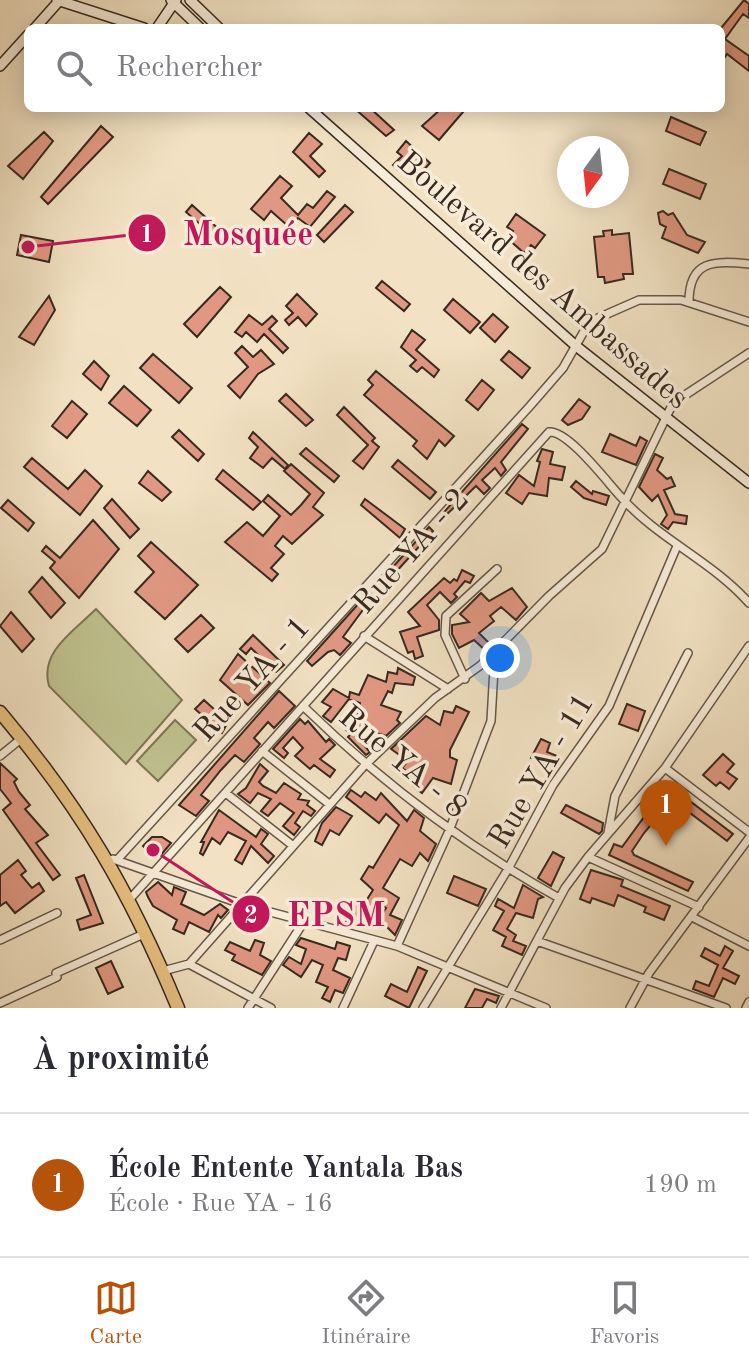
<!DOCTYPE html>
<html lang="fr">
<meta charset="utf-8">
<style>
body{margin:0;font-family:"Old Standard TT",serif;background:#f2f2f3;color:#2b2b33}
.compass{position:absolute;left:557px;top:136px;width:72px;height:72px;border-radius:50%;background:#fff;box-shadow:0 4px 20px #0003;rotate:195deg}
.you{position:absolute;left:500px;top:658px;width:28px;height:28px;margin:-20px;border:6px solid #fff;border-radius:50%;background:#1a73e8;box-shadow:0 0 0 12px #1a73e833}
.badge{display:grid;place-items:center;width:52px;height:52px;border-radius:50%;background:#b45309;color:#fff;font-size:26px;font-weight:700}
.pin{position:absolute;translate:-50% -66px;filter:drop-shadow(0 2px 4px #0008)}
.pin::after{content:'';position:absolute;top:42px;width:28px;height:24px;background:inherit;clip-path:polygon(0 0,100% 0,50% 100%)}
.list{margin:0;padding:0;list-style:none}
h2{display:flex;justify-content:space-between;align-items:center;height:104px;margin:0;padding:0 32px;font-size:34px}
h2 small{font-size:26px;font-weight:400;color:#7c7c81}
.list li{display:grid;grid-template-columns:52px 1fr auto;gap:24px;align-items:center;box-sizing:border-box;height:144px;padding:0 32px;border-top:2px solid #e1e1e2}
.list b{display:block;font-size:30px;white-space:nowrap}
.list p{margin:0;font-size:26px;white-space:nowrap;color:#7c7c81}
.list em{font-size:26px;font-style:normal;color:#7c7c81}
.icon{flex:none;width:44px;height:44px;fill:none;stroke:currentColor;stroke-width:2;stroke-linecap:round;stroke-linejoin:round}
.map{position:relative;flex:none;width:749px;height:1008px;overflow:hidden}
.search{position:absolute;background:#fff;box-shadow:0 4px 20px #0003;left:24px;right:24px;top:24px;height:88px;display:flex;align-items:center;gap:20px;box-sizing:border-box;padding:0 28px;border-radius:12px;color:#7c7c81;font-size:30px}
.sheet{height:248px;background:#fff}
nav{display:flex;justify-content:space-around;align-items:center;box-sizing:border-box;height:112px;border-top:2px solid #e1e1e2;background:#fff;font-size:22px;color:#7c7c81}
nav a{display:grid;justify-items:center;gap:4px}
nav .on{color:#b45309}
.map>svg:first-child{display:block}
.green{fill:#c0c28f;stroke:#7c7657;stroke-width:2}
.building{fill:#e19883;stroke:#38291f;stroke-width:2}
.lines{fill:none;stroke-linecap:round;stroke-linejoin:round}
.street-casing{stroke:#665748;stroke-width:10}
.secondary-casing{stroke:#38291f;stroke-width:12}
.highway-casing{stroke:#38291f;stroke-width:15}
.street{stroke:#f7ecd8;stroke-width:7}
.secondary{stroke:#f7ecd8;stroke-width:9}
.highway{stroke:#e9c182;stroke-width:12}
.labels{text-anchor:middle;stroke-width:7;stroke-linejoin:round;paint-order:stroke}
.street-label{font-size:32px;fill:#38291f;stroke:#f7ecd8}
.leader{fill:none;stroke:#c2185b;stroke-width:3}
.callout-dot{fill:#c2185b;stroke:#f7ecd8;stroke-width:3}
.mark-label{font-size:24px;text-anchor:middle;font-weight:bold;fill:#fff}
.callout-label{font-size:34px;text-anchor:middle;font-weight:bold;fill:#c2185b;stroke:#f7ecd8;stroke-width:7;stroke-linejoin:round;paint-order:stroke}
</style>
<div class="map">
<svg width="749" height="1008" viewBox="0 0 749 1008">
<rect width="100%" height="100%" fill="#f2e2c3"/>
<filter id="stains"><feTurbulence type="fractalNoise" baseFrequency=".0025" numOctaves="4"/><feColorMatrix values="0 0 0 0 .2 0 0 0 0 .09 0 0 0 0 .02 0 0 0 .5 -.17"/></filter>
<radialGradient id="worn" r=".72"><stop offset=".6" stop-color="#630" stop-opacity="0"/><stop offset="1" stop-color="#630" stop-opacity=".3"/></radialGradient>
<path class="green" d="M96 609 182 700 126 764 49 686C39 652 74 631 96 609Z
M175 720 196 740 158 781 137 761Z"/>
<path class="building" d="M744 0 749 4V18L743 14 725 39 749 56V71L727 54 721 63V28Z
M354 108H370L394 130 386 136Z
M442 108H459L463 112 439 140 422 126Z
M671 117 706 132 700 145 666 131Z
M101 126 113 137 48 204 41 197Z
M44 132 53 141 23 179 8 166Z
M309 133 322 144 310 156 325 171 319 177 293 152Z
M406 141 430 163 421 173 407 161 398 170 393 165 402 156 397 152Z
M669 169 706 184 700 199 663 184Z
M280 176 292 186 281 198 298 215 307 204 313 208 327 191 335 197 310 227 298 218 289 227 271 211 264 220 251 209Z
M192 205 223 233 218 240 186 212Z
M345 205 353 212 324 242 317 235Z
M663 211 668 215 673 213 687 235 705 242 698 253 662 238 666 227 660 224 658 213Z
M516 214 545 235 535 248 531 245 524 253 507 238 513 231 507 227Z
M612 230V235L629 233 633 274H623L624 279 605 283 604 277H598L594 237 604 236 603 231Z
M21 235 53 241 49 262 17 255Z
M382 281 410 304 404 311 376 288Z
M220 287 231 297 197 337 184 324Z
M297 294 317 314 306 326 298 317 289 325 285 320 293 313 286 306Z
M49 296 55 310 34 345 19 337Z
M453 299 480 322 470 333 444 310Z
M493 314 508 327 495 342 480 328Z
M249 315 262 325 272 316 277 321 269 329 288 348 283 353 264 334 257 342 246 332 242 337 235 332Z
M412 330 425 340 416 350 439 370 434 377 422 367 417 372 410 366 416 360 401 347Z
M242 346 253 357 261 350 274 364 258 374 240 398 228 386 248 367 235 353Z
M509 351 530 368 522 378 501 360Z
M153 354 192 388 179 403 140 368Z
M94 361 109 376 101 390 83 374Z
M376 371 454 436 445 446 439 440 427 459 413 446 417 441 364 395 373 385 368 380Z
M482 380 494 390 478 410 466 400Z
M124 386 151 410 137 426 109 403Z
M286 394 313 420 306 426 279 401Z
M579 399 590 407 582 419 568 425 562 420Z
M72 401 87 414 67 438 52 426Z
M344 407 375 438 372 441 379 447 363 469 353 461 368 445 337 415Z
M522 424 528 429 501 462 506 470 501 476 495 468 482 480 490 488 484 494 476 486 440 521 438 519Z
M179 430 204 454 198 461 172 437Z
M253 432 288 465 285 469 272 458 263 468 250 458 258 447 249 438Z
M610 434 636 446 640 437 647 441 636 465 602 452Z
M306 448 339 476 334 482 300 454Z
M542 449 553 452 550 464 565 467 562 480 549 478 547 496 529 493 522 504 506 493 519 475 534 486 540 462 537 461Z
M655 454 663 458 657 470 667 479 671 477 675 486 664 490 675 514 687 516 686 524 673 522 668 529 661 524 667 515 658 495 652 501 639 487Z
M32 458 68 489 85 470 102 486 80 515 24 467Z
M398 460 436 492 430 499 392 467Z
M291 464 324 493 313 507 323 515 292 544 283 536 275 546 284 554 271 568 278 574 272 581 225 542 247 522 263 536 280 516 263 501 268 495 291 515 301 505 310 494 284 471Z
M223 470 261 502 253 510 216 479Z
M148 471 171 492 162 501 139 483Z
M576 481 592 494 593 491 609 496 606 505 584 498 571 487Z
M112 499 139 529 130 538 104 508Z
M365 499 405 529 400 538 361 505Z
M8 500 34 523 28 531 1 508Z
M93 520 119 549 79 598 50 568 55 562 42 551 46 546 60 558Z
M429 527 433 531 386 583 382 579Z
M151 542 198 585 165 619 135 592 154 572 138 556Z
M462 570 474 576 470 583 465 581 454 594 457 597 451 603 440 592 427 605 439 620V630L417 637 423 656 415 659 413 651 408 653 400 632 420 626 408 612 444 578 450 583 454 579 457 581Z
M42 577 65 603 51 618 29 592Z
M512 588 527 607 516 620 501 607 490 616 494 621 479 633 491 645 486 651 474 640 459 648 452 634V625L469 622 460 614 481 593 489 601Z
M369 592 373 596 343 637 351 643 340 655 334 650 328 652 312 666 307 661Z
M11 612 34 639 22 652 0 626Z
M201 615 214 628 188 652 175 639Z
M253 635 284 665 276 672 251 648 246 654 240 649Z
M238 654 270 683 248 705 220 680Z
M398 668 415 677 413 685 395 683 392 693 388 691 381 705 401 712 397 720 400 723 386 736 374 732 362 743 370 752 366 755 348 737 351 734 346 730 354 723 360 703 349 699 331 722 323 716 331 707 322 702 333 689 349 698 350 692 359 695 368 675 386 682 388 672 397 674Z
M279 691 295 706 274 728 268 722 254 738 260 744 244 762 235 755 221 770 201 795 209 801 196 816 179 805Z
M204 700 228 722 222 733 195 709Z
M627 704 645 711 638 731 619 724Z
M456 706 469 712 450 750V757L457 760 451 784 433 778 422 793 413 786 418 779 402 768 408 761 391 749 426 716 440 725 444 711 453 713Z
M300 719 305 724 308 721 326 742 329 739 335 745 320 759 335 770 330 777 314 765 310 769 295 756 303 748 293 737 283 748 288 753 284 758 273 749Z
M541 739 550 743 547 752 557 756 554 765 531 758Z
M723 754 734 764 727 772 737 779 729 789 720 782 716 786 703 775Z
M0 763 17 779 14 782 19 792 30 805 25 809 48 835 36 843 60 875 53 880 3 810 11 803 0 789Z
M260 764 268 771 259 782 263 786 276 793 284 783 301 794 298 799 309 801 307 805 315 811 311 816 303 811 295 823 300 827 294 835 283 826 294 813 280 803 268 816 261 811 271 799 258 793 250 803 238 794 246 788Z
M660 787 674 797 678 792 733 834 727 841 682 807 666 829 654 821 644 833 632 851 634 855 693 882 688 891 609 855 614 844 622 847 652 806 647 803Z
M351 790 361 797 365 792 376 800 381 793 407 821 414 810 424 818 420 831 436 844 428 861 420 853 412 866 400 859 383 888 399 898 390 915 402 920 395 935 379 919 386 908 375 901 359 927 346 922 353 901 364 904 373 890 361 879 369 866 373 868 399 825 386 814 379 823 346 797Z
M566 805 603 823 602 831 599 834 561 813Z
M336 807 352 816 339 835 330 830 322 845 315 841 322 823Z
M219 810 256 837 261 829 268 834 261 844 274 856 268 863 251 846 242 864 235 860 246 841 228 832 220 844 212 838 203 855 200 853 204 842H201Z
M152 837H162L171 843 161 855H153L143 846Z
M553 852 564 858 551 886 538 878Z
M18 860 26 871 21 875 32 888 39 883 44 891 15 913 6 902 0 906V875Z
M591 870 623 880 621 886 670 906 664 920 644 912 646 907 618 895 614 906 592 898 590 903 580 899Z
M84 875 103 923 80 930 77 920 91 915 76 878Z
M454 876 486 889 478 906 447 893Z
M158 882 172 895 174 887 186 892 181 904 204 915 220 904 228 910 221 918 218 915 209 932 189 922 184 934 173 929 177 920 153 906 148 897 146 892Z
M523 885 543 897 538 899 533 918 516 913 507 929 516 935 513 941 526 946 522 955 502 946 506 937 493 930 504 911 495 906 498 899 514 908Z
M301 938 335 949 337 942 350 946 346 960 338 958 333 970 350 978 343 993 335 990 330 1002 322 998 328 987 316 982 323 965 312 960 301 977 283 965 289 957 301 964 306 949 296 945Z
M255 940 264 943 260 955 271 961 262 975 232 960 235 955 225 950 230 942 250 951Z
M725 946 733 951 723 968 739 976 735 984 723 978 714 997 693 989 696 981 709 986 718 965 701 956 705 948 720 956Z
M111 961 123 987 108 994 96 968Z
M418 967 427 971 409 1008 385 996 391 984 407 992Z
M475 989 499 996 496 1003 487 999 482 1008H465Z"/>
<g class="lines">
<g class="street-casing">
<path id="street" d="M689 302C689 259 715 261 749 264
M364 636 448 689
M465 679 445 635 446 616 497 569
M303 706C381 782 464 845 559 898
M262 751 329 804
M0 756 22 738
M665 768 749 832
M227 794 292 845
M608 833 615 796 688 653
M588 857 699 907
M113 859 244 905 397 946 546 1008
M117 860 530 406 563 368 583 333 598 318 639 300H681L749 322
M130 899 549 432C568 430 607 482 621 497 658 539 712 561 749 603
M692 917 749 946
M0 940 57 913
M537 941 726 1008
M397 946 449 831 491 721 495 650
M189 964 271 1008
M163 971 189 964 364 766 435 698 481 665 549 596 602 549 673 403 749 353
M56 973 146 933
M0 1003 57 977
M248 1008 303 923
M343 1008 374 941
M423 1008 508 869 553 785 609 706 677 546
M501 1008 565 888 588 857 665 768 749 646
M630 1008 649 973 749 838
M746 1008 749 1002"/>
</g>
<g class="secondary-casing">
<path id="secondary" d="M57 0 144 28
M171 0 200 28
M190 0 219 28
M35 28 59 1
M157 28 176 0
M0 66 28 35
M309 108 576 346 749 483"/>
</g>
<g class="highway-casing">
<path id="highway" d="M0 712C82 809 130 892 178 1008"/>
</g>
<use href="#street" class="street"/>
<use href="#secondary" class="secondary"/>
<use href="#highway" class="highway"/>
</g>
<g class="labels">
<g class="street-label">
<text transform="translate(544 279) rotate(41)" y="11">Boulevard des Ambassades</text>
<text transform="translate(410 550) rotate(-48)" y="11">Rue YA - 2</text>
<text transform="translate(251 678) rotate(-48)" y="11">Rue YA - 1</text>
<text transform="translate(404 761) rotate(40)" y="11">Rue YA - 8</text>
<text transform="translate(540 770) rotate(-59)" y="11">Rue YA - 11</text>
</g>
</g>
<path class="leader" d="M28 247L147 233M153 850L251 914"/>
<g class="callout-dot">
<circle cx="28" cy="247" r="8"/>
<circle cx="153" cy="850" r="8"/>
<circle cx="147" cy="233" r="20"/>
<circle cx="251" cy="914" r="20"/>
</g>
<g class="mark-label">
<text x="147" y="242">1</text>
<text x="251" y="923">2</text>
</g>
<g class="callout-label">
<text x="248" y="245">Mosquée</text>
<text x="336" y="926">EPSM</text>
</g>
<rect width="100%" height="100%" filter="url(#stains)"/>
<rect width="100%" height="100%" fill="url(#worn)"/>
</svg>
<svg class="compass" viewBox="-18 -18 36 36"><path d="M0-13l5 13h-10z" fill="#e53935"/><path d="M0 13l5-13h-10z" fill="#7c7c81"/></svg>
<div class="you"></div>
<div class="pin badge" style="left:666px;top:846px">1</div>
<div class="search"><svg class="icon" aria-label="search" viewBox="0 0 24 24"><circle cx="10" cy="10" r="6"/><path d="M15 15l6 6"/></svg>Rechercher</div>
</div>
<section class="sheet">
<h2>À proximité<small></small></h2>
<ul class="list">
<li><span class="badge">1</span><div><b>École Entente Yantala Bas</b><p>École · Rue YA - 16</p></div><em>190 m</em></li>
</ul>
</section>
<nav>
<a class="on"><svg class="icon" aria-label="map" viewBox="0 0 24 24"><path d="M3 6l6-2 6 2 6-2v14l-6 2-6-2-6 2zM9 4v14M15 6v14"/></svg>Carte</a>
<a><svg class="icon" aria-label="directions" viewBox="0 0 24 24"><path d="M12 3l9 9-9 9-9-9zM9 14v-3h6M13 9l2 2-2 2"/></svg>Itinéraire</a>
<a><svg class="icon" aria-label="saved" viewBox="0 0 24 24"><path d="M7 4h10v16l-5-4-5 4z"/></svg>Favoris</a>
</nav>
